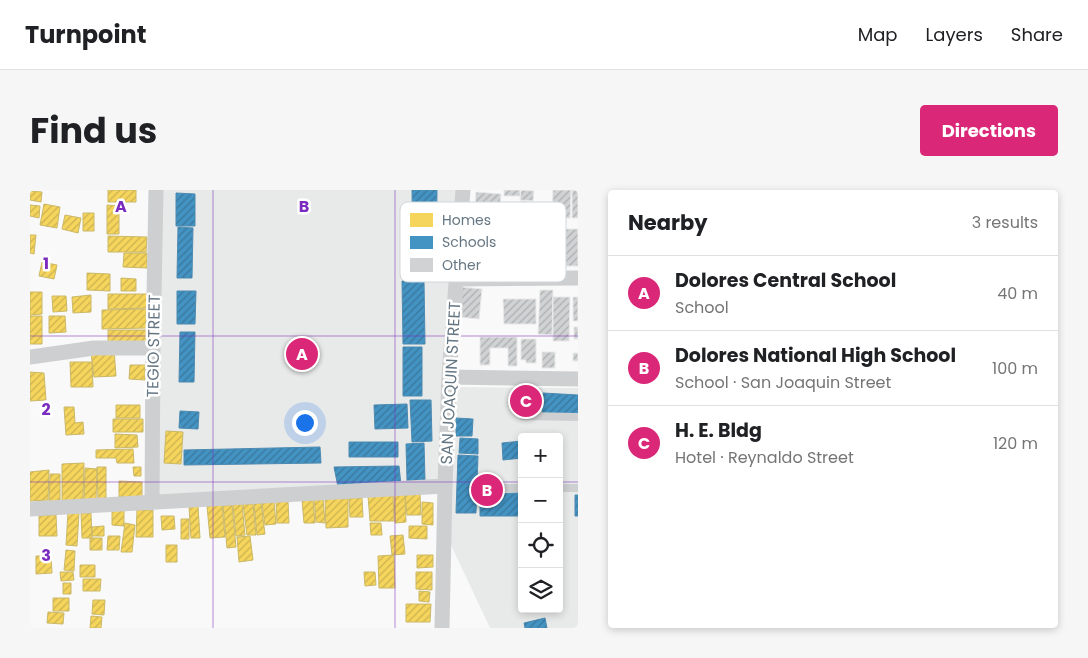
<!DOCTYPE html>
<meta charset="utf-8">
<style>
body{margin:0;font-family:Poppins,sans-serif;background:#f6f6f6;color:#202124}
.controls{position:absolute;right:15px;bottom:15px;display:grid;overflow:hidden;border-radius:5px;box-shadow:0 2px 8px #0003}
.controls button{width:45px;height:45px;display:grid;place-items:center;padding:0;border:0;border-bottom:1px solid #e0e0e0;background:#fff;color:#202124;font:25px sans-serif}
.you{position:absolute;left:274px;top:232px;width:18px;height:18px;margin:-12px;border:4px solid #fff;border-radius:50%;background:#1a73e8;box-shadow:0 0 0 8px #1a73e833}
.badge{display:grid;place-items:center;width:32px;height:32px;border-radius:50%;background:#db2777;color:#fff;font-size:16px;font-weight:700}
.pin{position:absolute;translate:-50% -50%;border:2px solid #fff;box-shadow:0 1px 5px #0006}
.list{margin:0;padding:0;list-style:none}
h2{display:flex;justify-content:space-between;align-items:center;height:65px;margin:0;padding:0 20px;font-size:21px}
h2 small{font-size:16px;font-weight:400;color:#757577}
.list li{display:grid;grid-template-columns:32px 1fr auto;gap:15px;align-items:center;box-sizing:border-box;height:75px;padding:0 20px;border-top:1px solid #e0e0e0}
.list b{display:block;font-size:19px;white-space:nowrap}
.list p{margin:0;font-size:16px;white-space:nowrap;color:#757577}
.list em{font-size:16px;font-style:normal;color:#757577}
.icon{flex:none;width:28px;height:28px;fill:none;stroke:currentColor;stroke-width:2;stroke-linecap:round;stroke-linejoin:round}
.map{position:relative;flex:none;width:548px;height:438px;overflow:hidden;border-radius:5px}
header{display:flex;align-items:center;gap:30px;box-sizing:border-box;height:70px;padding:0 25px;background:#fff;border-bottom:1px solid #e0e0e0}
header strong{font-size:24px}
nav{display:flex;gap:28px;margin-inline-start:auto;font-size:18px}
.intro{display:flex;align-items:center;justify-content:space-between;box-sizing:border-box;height:120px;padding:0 30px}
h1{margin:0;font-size:35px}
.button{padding:12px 22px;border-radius:5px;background:#db2777;color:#fff;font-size:18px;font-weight:700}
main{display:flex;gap:30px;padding:0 30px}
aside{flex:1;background:#fff;border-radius:5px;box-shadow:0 2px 8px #0003}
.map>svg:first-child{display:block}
.built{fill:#e8e9e9;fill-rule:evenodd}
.homes{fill:url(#homes-hatch);stroke:#cab868}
.schools{fill:url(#schools-hatch);stroke:#4d8ab0}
.building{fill:url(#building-hatch);stroke:#e8e8e8}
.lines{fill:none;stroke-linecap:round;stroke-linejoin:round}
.service{stroke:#cecfd0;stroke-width:8}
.minor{stroke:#cecfd0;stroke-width:15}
.grid{fill:none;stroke:#7b2cbf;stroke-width:1;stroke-opacity:0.55}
.labels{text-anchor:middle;stroke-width:5;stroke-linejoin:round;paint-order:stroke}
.street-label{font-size:16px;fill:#657683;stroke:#fff}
.key{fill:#fff;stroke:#d1d6da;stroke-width:1}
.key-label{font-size:14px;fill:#657683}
.grid-label{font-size:16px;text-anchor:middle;font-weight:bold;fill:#7b2cbf;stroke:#fff;stroke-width:5;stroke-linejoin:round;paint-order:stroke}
</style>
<header>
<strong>Turnpoint</strong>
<nav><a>Map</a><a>Layers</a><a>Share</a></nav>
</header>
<div class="intro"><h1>Find us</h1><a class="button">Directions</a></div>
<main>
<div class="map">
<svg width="548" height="438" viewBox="0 0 548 438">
<defs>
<pattern id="homes-hatch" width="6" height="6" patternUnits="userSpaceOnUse" patternTransform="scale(1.25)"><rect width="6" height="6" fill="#f6d55c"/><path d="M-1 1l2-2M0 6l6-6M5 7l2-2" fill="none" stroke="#cbb151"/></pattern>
<pattern id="schools-hatch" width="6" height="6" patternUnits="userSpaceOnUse" patternTransform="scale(1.25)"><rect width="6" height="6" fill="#4393c3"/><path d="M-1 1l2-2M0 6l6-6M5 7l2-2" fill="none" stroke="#3a779c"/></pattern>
<pattern id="building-hatch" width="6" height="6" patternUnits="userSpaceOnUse" patternTransform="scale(1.25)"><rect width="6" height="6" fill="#d0d2d3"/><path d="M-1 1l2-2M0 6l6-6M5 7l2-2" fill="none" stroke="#acafb1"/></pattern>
</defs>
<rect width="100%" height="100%" fill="#f9f9f9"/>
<path class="built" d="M129 0H428L411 292 125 311Z
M425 197 548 198V438H460L420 353ZM492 247H529V419H492Z"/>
<path class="homes" d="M78 0H106V12H78Z
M0 1 12 2 11 12 0 10Z
M14 14 30 17 27 38 10 35Z
M0 15 10 16 9 28 0 26Z
M77 15 89 16V44H77Z
M53 23H64V41H53Z
M35 25 51 28 48 43 32 39Z
M0 45H6L4 64 0 63Z
M78 46 117 47 116 62H78Z
M94 63H117V78L93 77Z
M12 72 27 75 24 89 9 86Z
M57 83 80 84V101L57 100Z
M91 88 106 89V101H91Z
M0 102H12V124L0 125Z
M78 104H117V118L78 119Z
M61 105V122L43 123 42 107Z
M22 106H36L37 121 23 122Z
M116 119V138L72 139V120Z
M0 126H12V154H0Z
M19 126H35L36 142 19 143Z
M78 140H116V154H78Z
M84 159 86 186 64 187 61 163Z
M40 172H62L63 197H41Z
M100 175H115V190L99 189Z
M0 182 14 183 16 210 0 211Z
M86 215H110V228H86Z
M34 217H44L45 233 53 232 54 244 36 245Z
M83 229H113V242H83Z
M136 241 153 242 151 274 134 273Z
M85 244 107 245 108 257 85 258Z
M103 259 104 273H87L86 268H66V260Z
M54 273 53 311 32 312V274Z
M67 277H76V309H68Z
M103 277H111V286H104Z
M55 278 67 279 66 311H54Z
M19 280 18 310 0 311V282Z
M20 284H30V312H19Z
M89 291 112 292V307H89Z
M375 304H390L391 325H377Z
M363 305 364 331H340L338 306Z
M364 305H375L376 332 365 333Z
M284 308H293L295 333 286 332Z
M295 308 318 309V337L296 338Z
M319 308H332L333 327H320Z
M272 310H283L285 333H274Z
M258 311 259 333H247L246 312Z
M244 312 246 334 235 335 232 313Z
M392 312 403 313V335L392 334Z
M231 313 235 344 227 345 224 314Z
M212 314 215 345 206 346 203 315Z
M213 314H223L226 345H217Z
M192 315 195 347 180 348 177 316Z
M202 315 206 357 197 358 193 316Z
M168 316 170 348H161L159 317Z
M82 320H94V336L82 335Z
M107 320H123V347H106Z
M38 322 49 323 47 356 36 355Z
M51 323H61L62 348H52Z
M26 325 27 346H9V326Z
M131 326H144L145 339 132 340Z
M151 329H159V349H151Z
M95 333 105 335 102 362H91Z
M340 333H351L352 345H341Z
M74 336V346H62V337Z
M379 336H397V349L379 348Z
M373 345 375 364 362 365 360 346Z
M78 346H90L89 360H77Z
M220 346 223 370 209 372 207 347Z
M60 348H72V360H60Z
M136 355H147V372H136Z
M36 360 45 361 44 381 34 380Z
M364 365 365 398H349L348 366Z
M387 365H403V377L387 378Z
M6 366H21L22 383 6 384Z
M50 375H65V387H50Z
M30 382H43L44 390 31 391Z
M334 382H345L346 395 335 396Z
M386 382H402V400L386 399Z
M53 389H71L70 401H53Z
M33 393H41V404H33Z
M389 401 400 402 399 412 389 411Z
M23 408H39V421H23Z
M63 410H75L74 425 62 424Z
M376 414H401L400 432H376Z
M18 422 34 423 33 434 17 433Z
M61 426 72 427 71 438H60Z"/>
<path class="schools" d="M382 0H407L406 85 383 83Z
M146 3 165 4V36H146Z
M148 37 163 38 162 88H147Z
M372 91H394L395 154H373Z
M147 101H166L165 134H147Z
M150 142H165L164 192H149Z
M373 157H392V206H373Z
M484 201H506V221H484Z
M513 203 548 205V226L512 224Z
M380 210H401L402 251 382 252Z
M377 214 378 238 345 239 344 215Z
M150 221 169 222 168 239 149 238Z
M426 228 443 229 442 246H426Z
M430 248 448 249V264L429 263Z
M492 251V268L473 270 472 253Z
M319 252H368V267H319Z
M394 253 395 290 377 291 376 254Z
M290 257 291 273 154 275V260Z
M428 265 448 266 446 323H426Z
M369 276 371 295 308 297 304 277Z
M492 303V326H450V304Z
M545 305H548V326H545Z
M515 428 517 438H495L494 433Z"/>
<path class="building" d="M474 0H490V6H474Z
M491 0 504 1 503 11 490 10Z
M523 0H541L540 28H522Z
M542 0H548V28H542Z
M446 2 471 4 470 20 445 18Z
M491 11 503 13 502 21 490 20Z
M522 39H548V76H523Z
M431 97 452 99 449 129 428 127Z
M510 100H523L522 145 508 144Z
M523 107H540L539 151H523Z
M543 107H548V131H543Z
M473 109H506V134H474Z
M544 137H548V149H544Z
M450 147H487V176H478V158H460V175H450Z
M491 149H506V173H496V170H491Z
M512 162H525V178H512Z
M543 163H548V171H543Z"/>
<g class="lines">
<path class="service" d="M493 226 548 227
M454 298H492
M529 298H548"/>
<path class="minor" d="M425 89 548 88
M0 167 64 158H123
M419 187 548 189
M122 313 123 158 126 0
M0 319 415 296
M412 438 415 296 419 187 433 0"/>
</g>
<path class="grid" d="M183 0V438M365 0V438M0 146H548M0 292H492M529 292H548"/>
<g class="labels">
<g class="street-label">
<text transform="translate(123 156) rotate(-89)" y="6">TEGIO STREET</text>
<text transform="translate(420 193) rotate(-87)" y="6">SAN JOAQUIN STREET</text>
</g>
</g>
<rect x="370" y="12" width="166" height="80" rx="8" class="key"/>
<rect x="380" y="23" width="23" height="14" fill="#f6d55c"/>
<rect x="380" y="46" width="23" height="13" fill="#4393c3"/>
<rect x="380" y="68" width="23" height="14" fill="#d0d2d3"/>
<g class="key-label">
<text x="412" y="35">Homes</text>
<text x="412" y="57">Schools</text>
<text x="412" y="80">Other</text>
</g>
<g class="grid-label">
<text x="91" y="22">A</text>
<text x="274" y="22">B</text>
<text x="16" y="79">1</text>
<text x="16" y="225">2</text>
<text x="16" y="371">3</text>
</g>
</svg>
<div class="controls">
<button>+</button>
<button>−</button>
<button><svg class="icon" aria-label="locate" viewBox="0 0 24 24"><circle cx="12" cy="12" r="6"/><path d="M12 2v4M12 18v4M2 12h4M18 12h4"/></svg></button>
<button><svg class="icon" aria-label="layers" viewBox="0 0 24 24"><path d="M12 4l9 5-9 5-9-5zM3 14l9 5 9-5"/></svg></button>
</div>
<div class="you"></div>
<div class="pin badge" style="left:272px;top:164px">A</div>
<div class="pin badge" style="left:457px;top:300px">B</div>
<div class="pin badge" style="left:496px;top:211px">C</div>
</div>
<aside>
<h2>Nearby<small>3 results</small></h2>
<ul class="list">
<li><span class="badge">A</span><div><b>Dolores Central School</b><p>School</p></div><em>40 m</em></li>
<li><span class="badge">B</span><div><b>Dolores National High School</b><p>School · San Joaquin Street</p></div><em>100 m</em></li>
<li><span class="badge">C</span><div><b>H. E. Bldg</b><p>Hotel · Reynaldo Street</p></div><em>120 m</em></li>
</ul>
</aside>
</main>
